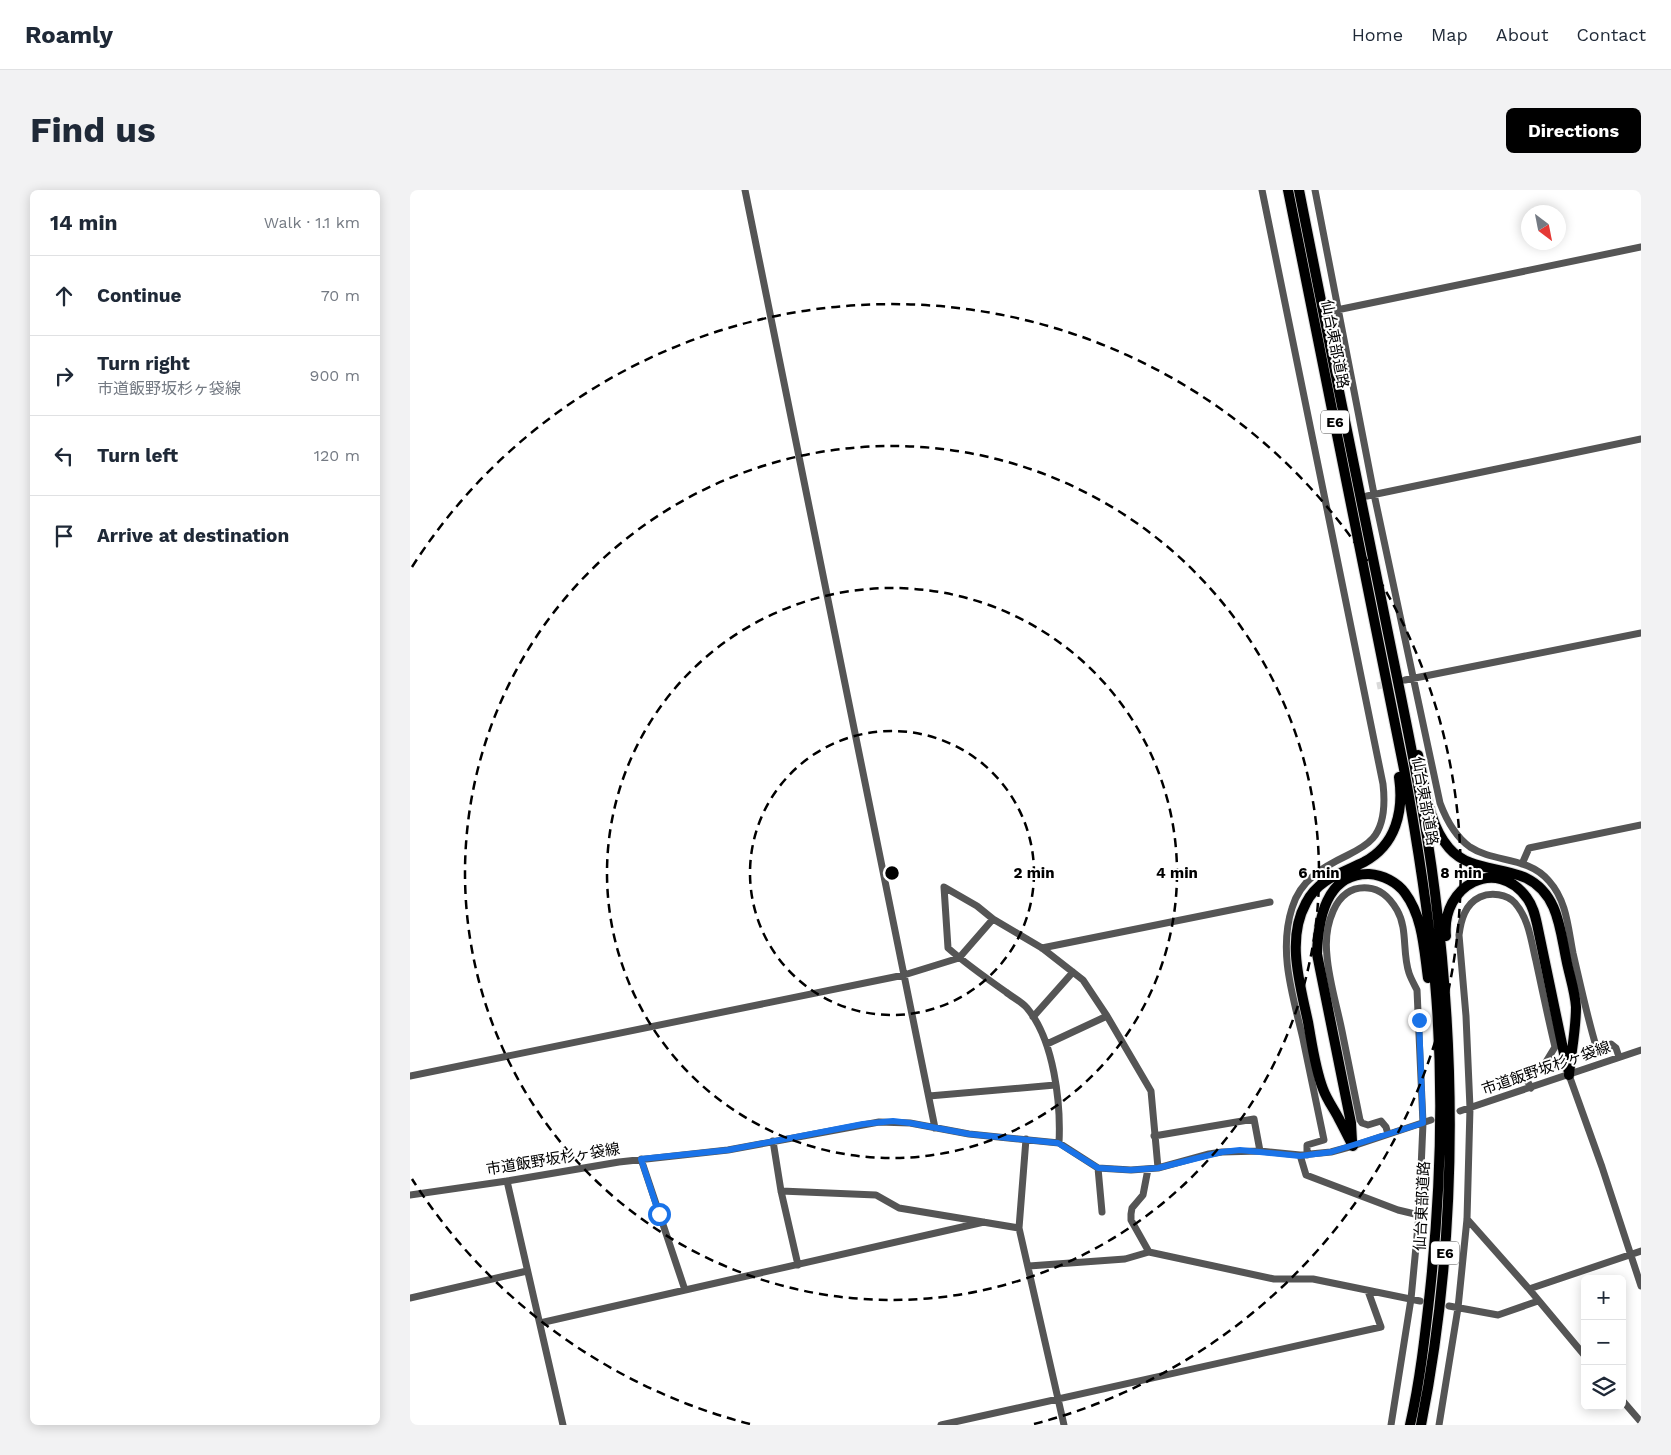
<!DOCTYPE html>
<meta charset="utf-8">
<style>
body{margin:0;font-family:"Work Sans","Noto Sans JP",sans-serif;background:#f2f2f3;color:#1f2937}
.controls{position:absolute;right:15px;bottom:15px;display:grid;overflow:hidden;border-radius:8px;box-shadow:0 2px 12px #0003}
.controls button{width:45px;height:45px;display:grid;place-items:center;padding:0;border:0;border-bottom:1px solid #e0e1e3;background:#fff;color:#1f2937;font:25px sans-serif}
.compass{position:absolute;left:1111px;top:15px;width:45px;height:45px;border-radius:50%;background:#fff;box-shadow:0 2px 12px #0003;rotate:148deg}
.stop{position:absolute;width:15px;height:15px;margin:-11px;border:4px solid #1a73e8;border-radius:50%;background:#fff}
.stop.end{background:#1a73e8;border-color:#fff;box-shadow:0 1px 5px #0008}
.list{margin:0;padding:0;list-style:none}
h2{display:flex;justify-content:space-between;align-items:center;height:65px;margin:0;padding:0 20px;font-size:21px}
h2 small{font-size:16px;font-weight:400;color:#747a83}
.list li{display:grid;grid-template-columns:32px 1fr auto;gap:15px;align-items:center;box-sizing:border-box;height:80px;padding:0 20px;border-top:1px solid #e0e1e3}
.list b{display:block;font-size:19px;white-space:nowrap}
.list p{margin:0;font-size:16px;white-space:nowrap;color:#747a83}
.list em{font-size:16px;font-style:normal;color:#747a83}
.icon{flex:none;width:28px;height:28px;fill:none;stroke:currentColor;stroke-width:2;stroke-linecap:round;stroke-linejoin:round}
.map{position:relative;flex:none;width:1231px;height:1235px;overflow:hidden;border-radius:8px}
header{display:flex;align-items:center;gap:30px;box-sizing:border-box;height:70px;padding:0 25px;background:#fff;border-bottom:1px solid #e0e1e3}
header strong{font-size:24px}
nav{display:flex;gap:28px;margin-inline-start:auto;font-size:18px}
.intro{display:flex;align-items:center;justify-content:space-between;box-sizing:border-box;height:120px;padding:0 30px}
h1{margin:0;font-size:35px}
.button{padding:12px 22px;border-radius:8px;background:#000;color:#fff;font-size:18px;font-weight:700}
main{display:flex;gap:30px;padding:0 30px}
aside{flex:1;background:#fff;border-radius:8px;box-shadow:0 2px 12px #0003}
.map>svg:first-child{display:block}
.lines{fill:none;stroke-linecap:round;stroke-linejoin:round}
.minor-tunnel{stroke:#d9d9d9;stroke-width:7;stroke-dasharray:7 3.5;stroke-linecap:butt}
.highway-casing{stroke:#dbdbdb;stroke-width:12}
.minor{stroke:#555;stroke-width:7}
.highway{stroke:#000;stroke-width:10}
.route{stroke:#1a73e8;stroke-width:6}
.ring{fill:none;stroke:#000;stroke-width:2.5;stroke-dasharray:9 6}
.labels{text-anchor:middle;stroke-width:4;stroke-linejoin:round;paint-order:stroke}
.shield{fill:#fff;stroke:#4c4c4c;stroke-width:1}
.shield-label{font-size:14px;font-weight:bold;fill:#000}
.street-label{font-size:15px;fill:#000;stroke:#fff}
.centre{fill:#000;stroke:#fff;stroke-width:2.5}
.ring-label{font-size:15px;text-anchor:middle;font-weight:bold;fill:#000;stroke:#fff;stroke-width:4;stroke-linejoin:round;paint-order:stroke}
</style>
<header>
<strong>Roamly</strong>
<nav><a>Home</a><a>Map</a><a>About</a><a>Contact</a></nav>
</header>
<div class="intro"><h1>Find us</h1><a class="button">Directions</a></div>
<main>
<aside>
<h2>14 min<small>Walk · 1.1 km</small></h2>
<ul class="list">
<li><svg class="icon" aria-label="ahead" viewBox="0 0 24 24"><path d="M12 20V5M6 11l6-6 6 6"/></svg><div><b>Continue</b></div><em>70 m</em></li>
<li><svg class="icon" aria-label="right" viewBox="0 0 24 24"><path d="M7 20v-9h11M14 6l5 5-5 5"/></svg><div><b>Turn right</b><p>市道飯野坂杉ヶ袋線</p></div><em>900 m</em></li>
<li><svg class="icon" aria-label="left" viewBox="0 0 24 24"><path d="M17 20v-9H6M10 6l-5 5 5 5"/></svg><div><b>Turn left</b></div><em>120 m</em></li>
<li><svg class="icon" aria-label="arrive" viewBox="0 0 24 24"><path d="M6 21V4h12l-3 4 3 4H6"/></svg><div><b>Arrive at destination</b></div></li>
</ul>
</aside>
<div class="map">
<svg width="1231" height="1235" viewBox="0 0 1231 1235">
<rect width="100%" height="100%" fill="#fff"/>
<g class="lines">
<path class="minor-tunnel" d="M967 496 981 493"/>
<g class="highway-casing">
<path id="highway" d="M878 0 994 579C1007 650 1018 720 1025 792 1034 894 1031 998 1020 1101 1015 1146 1010 1191 1000 1235
M889 0C916 138 944 275 972 413 991 509 1013 606 1025 703 1047 880 1046 1060 1011 1235
M1008 565C1015 595 1018 634 1039 658 1059 681 1090 676 1116 688 1149 704 1150 741 1157 773 1160 787 1165 802 1166 817 1166 840 1161 863 1159 885
M1036 746C1031 695 1087 666 1117 708 1123 716 1125 725 1127 734L1157 878
M942 951 941 933 907 764C908 730 916 683 959 684 973 685 987 692 995 703 1013 727 1014 760 1018 788
M943 956C938 947 934 938 929 929 924 919 917 910 913 899 905 878 902 854 898 832 890 794 876 749 896 713 908 689 932 683 954 672 986 655 994 621 989 587"/>
</g>
<path class="minor" d="M335 0 525 938
M852 0 973 594C975 612 975 634 963 648 956 656 946 661 938 665 913 677 890 690 882 718 868 762 883 806 893 849 900 883 907 916 914 950L897 955V965
M905 0 964 304 1030 613C1036 629 1046 647 1060 657 1084 673 1118 666 1139 691 1157 711 1158 738 1163 763 1170 793 1177 826 1186 856L1191 857 1201 854 1206 858 1209 867
M922 121 1231 57
M957 306 1231 249
M995 490 1231 443
M1112 674 1119 658 1231 635
M632 758 860 712
M623 827 663 782
M637 854 697 826
M1159 885 1192 977 1231 1096
M0 886 494 785 549 768 583 729
M519 906 645 895
M1050 921 1231 860
M978 944 976 937 971 931 958 935 952 933 950 930C944 900 938 870 932 841 927 816 919 791 917 766 914 739 923 695 958 698 971 699 980 708 987 720 998 739 992 762 999 783 1001 789 1004 794 1007 800L1013 933 1009 1025 1001 1109 981 1235
M744 946 844 929 850 961
M616 949 609 1038 654 1235
M363 951 371 1001 388 1075
M649 953C651 913 644 850 617 818 612 812 602 807 596 802 576 788 556 774 538 758L534 697 567 716 583 729 632 758 673 790 697 826 741 901 748 978
M890 965 896 985 988 1020 1009 1025
M231 969 275 1100
M688 978 692 1022
M738 979 733 1005 722 1018 721 1024V1030L739 1062
M97 991 153 1235
M371 1001 466 1005 489 1018 609 1038
M0 1005 97 991 209 972 318 960 469 932 500 933 559 944 649 953 688 978 721 980 748 978 799 964 812 962 850 961 890 965 921 962 943 956 1021 930
M1057 1029 1119 1099 1175 1166
M619 1076 715 1069 739 1062 864 1089H903L1010 1111
M1119 1099 1231 1061
M0 1108 117 1081
M1039 1116 1088 1125 1128 1111
M130 1133 574 1032
M1212 1210 1231 1232
M531 1235 971 1137 958 1101
M1029 1235 1048 1118 1057 1029 1060 918 1056 826 1049 745C1051 730 1055 714 1070 707 1081 702 1097 704 1105 713 1119 729 1121 751 1126 771 1132 799 1138 828 1145 857L1134 875 1117 882 1116 888 1121 898"/>
<use href="#highway" class="highway"/>
</g>
<g class="lines">
<path class="route" d="M249 1024 231 969 318 960 453 934 483 931 500 933 559 944 648 953 688 978 720 980 748 978 812 962 830 960 890 966 921 962 1013 933 1009 830"/>
</g>
<g class="ring">
<circle cx="482" cy="683" r="142"/>
<circle cx="482" cy="683" r="285"/>
<circle cx="482" cy="683" r="427"/>
<path d="M340 1234A569 569 0 0 1 2 989M2 377A569 569 0 1 1 624 1234"/>
</g>
<g class="labels">
<g class="shield">
<rect x="911" y="220.5" width="28" height="23" rx="4"/>
<rect x="1021" y="1051.5" width="28" height="23" rx="4"/>
</g>
<g class="shield-label">
<text x="925" y="237">E6</text>
<text x="1035" y="1068">E6</text>
</g>
<g class="street-label">
<text transform="translate(925 154) rotate(79)" y="5">仙台東部道路</text>
<text transform="translate(1015 611) rotate(80)" y="5">仙台東部道路</text>
<text transform="translate(1136 878) rotate(-19)" y="5">市道飯野坂杉ヶ袋線</text>
<text transform="translate(143 969) rotate(-9)" y="5">市道飯野坂杉ヶ袋線</text>
<text transform="translate(1012 1016) rotate(-87)" y="5">仙台東部道路</text>
</g>
</g>
<circle cx="482" cy="683" r="8" class="centre"/>
<g class="ring-label">
<text x="624" y="688">2 min</text>
<text x="767" y="688">4 min</text>
<text x="909" y="688">6 min</text>
<text x="1051" y="688">8 min</text>
</g>
</svg>
<div class="controls">
<button>+</button>
<button>−</button>
<button><svg class="icon" aria-label="layers" viewBox="0 0 24 24"><path d="M12 4l9 5-9 5-9-5zM3 14l9 5 9-5"/></svg></button>
</div>
<svg class="compass" viewBox="-18 -18 36 36"><path d="M0-13l5 13h-10z" fill="#e53935"/><path d="M0 13l5-13h-10z" fill="#747a83"/></svg>
<div class="stop" style="left:249px;top:1024px"></div>
<div class="stop end" style="left:1009px;top:830px"></div>
</div>
</main>
